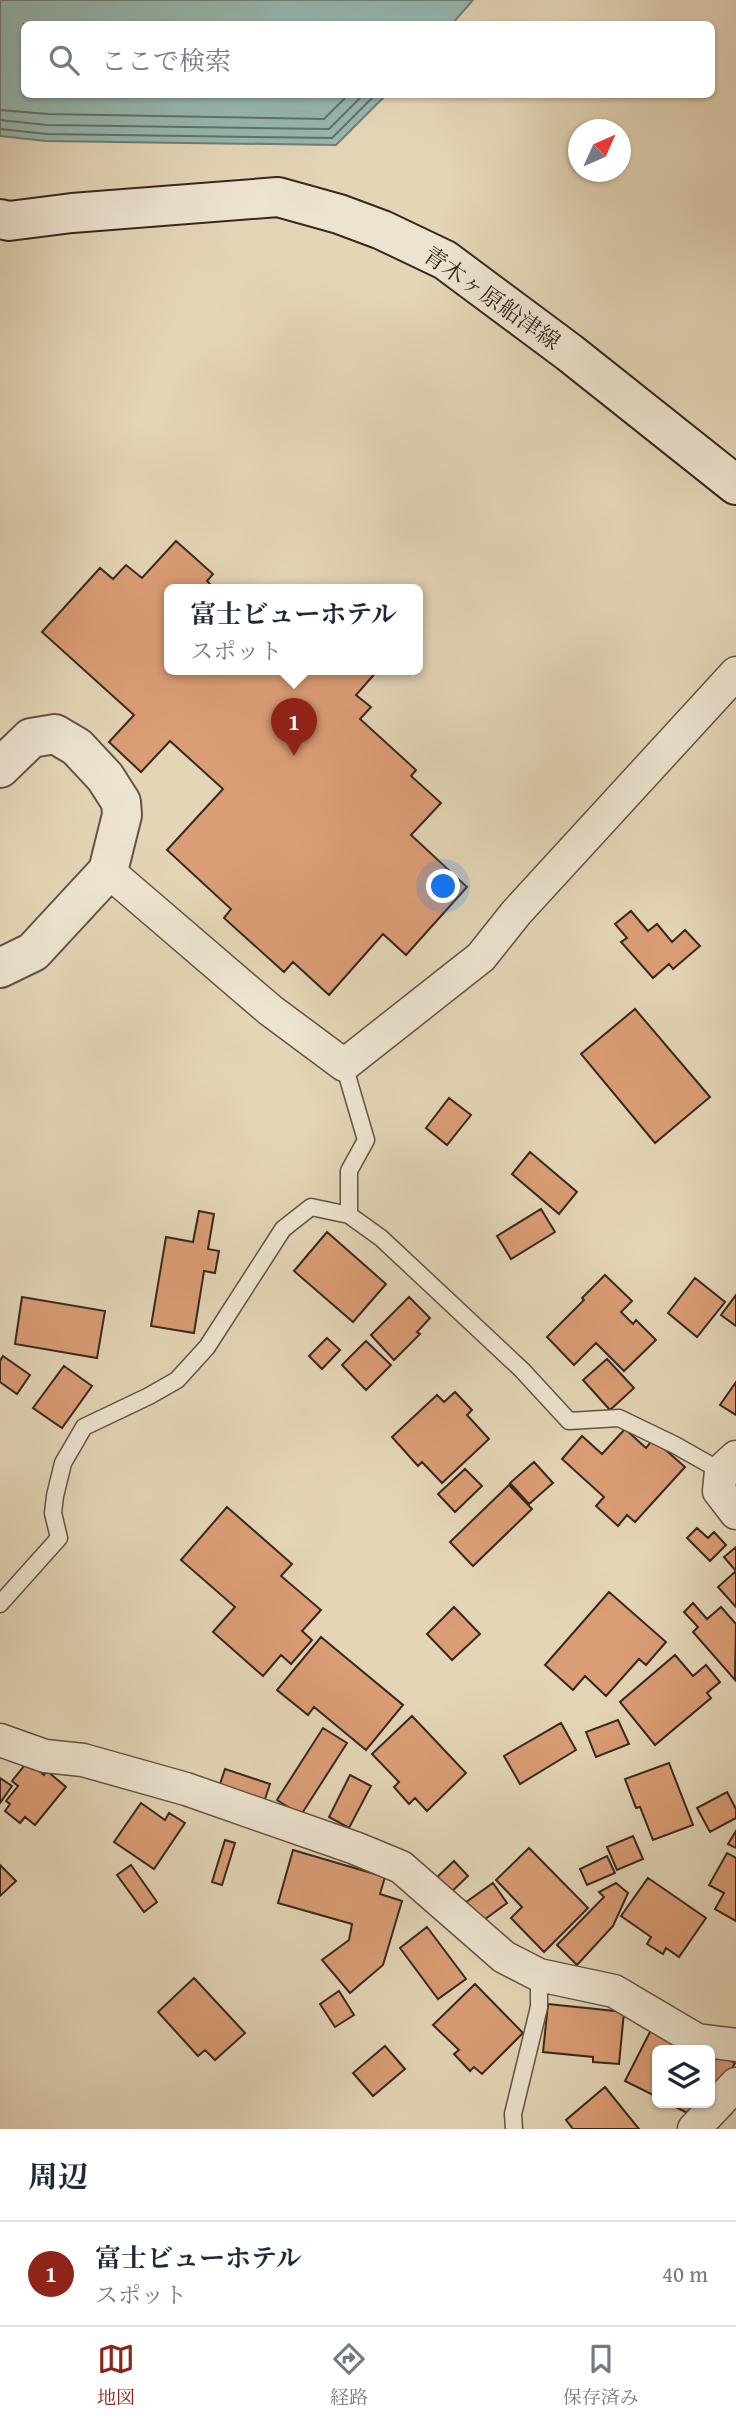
<!DOCTYPE html>
<html lang="ja">
<meta charset="utf-8">
<style>
body{margin:0;font-family:"Gentium Book Plus","Noto Serif JP",serif;background:#f2f2f3;color:#1f2937}
.controls{position:absolute;right:21px;bottom:21px;display:grid;overflow:hidden;border-radius:10px;box-shadow:0 2px 5px #0004}
.controls button{width:63px;height:63px;display:grid;place-items:center;padding:0;border:0;border-bottom:2px solid #e0e1e3;background:#fff;color:#1f2937;font:35px sans-serif}
.compass{position:absolute;left:568px;top:119px;width:63px;height:63px;border-radius:50%;background:#fff;box-shadow:0 2px 5px #0004;rotate:45deg}
.you{position:absolute;left:444px;top:887px;width:24px;height:24px;margin:-18px;border:5px solid #fff;border-radius:50%;background:#1a73e8;box-shadow:0 0 0 10px #1a73e833}
.badge{display:grid;place-items:center;width:46px;height:46px;border-radius:50%;background:#8f2418;color:#fff;font-size:23px;font-weight:700}
.pin{position:absolute;translate:-50% -58px;filter:drop-shadow(0 2px 4px #0008)}
.pin::after{content:'';position:absolute;top:37px;width:24px;height:21px;background:inherit;clip-path:polygon(0 0,100% 0,50% 100%)}
.popup{position:absolute;left:164px;top:584px;width:259px;height:91px;box-sizing:border-box;display:grid;place-content:center;border-radius:10px;background:#fff;filter:drop-shadow(0 2px 5px #0005);font-size:23px;white-space:nowrap;color:#747a83}
.popup b{font-size:26px;color:#1f2937}
.popup::after{content:'';position:absolute;left:50%;top:100%;margin-left:-14px;border:14px solid transparent;border-top-color:#fff}
.list{margin:0;padding:0;list-style:none}
h2{display:flex;justify-content:space-between;align-items:center;height:91px;margin:0;padding:0 28px;font-size:30px}
h2 small{font-size:23px;font-weight:400;color:#747a83}
.list li{display:grid;grid-template-columns:46px 1fr auto;gap:21px;align-items:center;box-sizing:border-box;height:105px;padding:0 28px;border-top:2px solid #e0e1e3}
.list b{display:block;font-size:26px;white-space:nowrap}
.list p{margin:0;font-size:23px;white-space:nowrap;color:#747a83}
.list em{font-size:23px;font-style:normal;color:#747a83}
.icon{flex:none;width:38px;height:38px;fill:none;stroke:currentColor;stroke-width:2;stroke-linecap:round;stroke-linejoin:round}
.map{position:relative;flex:none;width:736px;height:2129px;overflow:hidden}
.search{position:absolute;background:#fff;box-shadow:0 2px 5px #0004;left:21px;right:21px;top:21px;height:77px;display:flex;align-items:center;gap:18px;box-sizing:border-box;padding:0 24px;border-radius:10px;color:#747a83;font-size:26px}
.sheet{height:196px;background:#fff}
nav{display:flex;justify-content:space-around;align-items:center;box-sizing:border-box;height:98px;border-top:2px solid #e0e1e3;background:#fff;font-size:19px;color:#747a83}
nav a{display:grid;justify-items:center;gap:4px}
nav .on{color:#8f2418}
.map>svg:first-child{display:block}
.water{fill:#95b8b0;stroke:#707e77;stroke-width:2}
.lines{fill:none;stroke-linecap:round;stroke-linejoin:round}
.shore{stroke:#667068;stroke-width:2}
.building{fill:#db9d75;stroke:#382821;stroke-width:2}
.service-casing{stroke:#635346;stroke-width:19}
.minor-casing{stroke:#635346;stroke-width:35}
.tertiary-casing{stroke:#635346;stroke-width:42}
.secondary-casing{stroke:#382821;stroke-width:42}
.service{stroke:#ede4d0;stroke-width:16}
.minor{stroke:#ede4d0;stroke-width:32}
.tertiary{stroke:#ede4d0;stroke-width:38}
.secondary{stroke:#ede4d0;stroke-width:38}
.labels{text-anchor:middle;stroke-width:7;stroke-linejoin:round;paint-order:stroke}
.street-label{font-size:23px;fill:#382821;stroke:#ede4d0}
</style>
<div class="map">
<svg width="736" height="2129" viewBox="0 0 736 2129">
<rect width="100%" height="100%" fill="#e4d5b6"/>
<filter id="stains"><feTurbulence type="fractalNoise" baseFrequency=".00286" numOctaves="4"/><feColorMatrix values="0 0 0 0 .2 0 0 0 0 .09 0 0 0 0 .02 0 0 0 .5 -.17"/></filter>
<radialGradient id="worn" r=".72"><stop offset=".6" stop-color="#630" stop-opacity="0"/><stop offset="1" stop-color="#630" stop-opacity=".3"/></radialGradient>
<path class="water" d="M0 0H473L452 24H24V94L386 95 336 145 46 141 0 136Z"/>
<g class="lines">
<path class="shore" d="M0 110 48 114 324 119 349 94
M0 120 47 125 329 129 364 94
M0 129 47 134 332 138 376 94"/>
</g>
<path class="building" d="M176 541 213 574 207 581 216 590H170V670H378L356 695 371 707 360 719 416 770 411 776 441 803 411 835 467 887 406 955 383 934 329 995 293 962 284 972 224 918 231 909 167 850 223 789 170 741 141 772 109 742 134 715 42 632 100 568 113 579 126 565 142 578Z
M631 911 648 931 657 924 672 942 685 930 700 946 673 969 669 964 653 978 621 942 627 938 615 924Z
M635 1009 710 1097 655 1143 581 1054Z
M449 1098 471 1115 447 1145 426 1128Z
M530 1152 577 1192 559 1214 512 1174Z
M541 1209 555 1232 511 1259 497 1236Z
M199 1211 214 1214 208 1249 219 1251 215 1273 204 1271 194 1333 151 1326 166 1237 193 1242Z
M327 1232 386 1284 353 1322 294 1271Z
M605 1275 632 1301 621 1312 633 1324 636 1320 656 1340 624 1371 596 1343 574 1365 547 1337 584 1300 582 1298Z
M695 1278 725 1302 697 1337 668 1313Z
M736 1295V1326L721 1315Z
M22 1297 105 1311 97 1358 15 1344Z
M409 1297 430 1318 417 1332 420 1334 394 1360 371 1335Z
M327 1338 340 1350 322 1369 309 1356Z
M366 1341 391 1365 366 1390 342 1365Z
M3 1356 30 1375 17 1394 0 1382V1361Z
M607 1359 634 1388 610 1410 583 1380Z
M64 1366 92 1386 62 1428 33 1408Z
M736 1382V1415L720 1405Z
M455 1392 472 1410 467 1415 489 1439 442 1483 422 1462 418 1466 392 1437 437 1395 444 1402Z
M625 1429 646 1448 653 1439 685 1467 635 1522 627 1515 618 1526 596 1506 604 1497 562 1459 582 1436 602 1454Z
M534 1462 553 1483 529 1504 510 1483Z
M465 1469 482 1486 455 1512 438 1494Z
M509 1485 532 1509 473 1566 450 1542Z
M227 1507 292 1564 281 1576 321 1610 302 1631 312 1640 291 1664 281 1655 263 1676 213 1632 235 1607 181 1560Z
M697 1528 708 1538 714 1532 726 1545 710 1561 687 1538Z
M736 1547V1607L718 1587 736 1571 724 1557Z
M609 1592 666 1642 646 1665 639 1659 606 1696 585 1676 573 1690 545 1665Z
M693 1603 707 1619 721 1607 736 1624 735 1680 693 1632 698 1627 684 1612Z
M454 1607 480 1634 452 1660 427 1634Z
M321 1637 403 1705 366 1750 314 1707 308 1715 277 1690Z
M675 1655 693 1676 706 1665 720 1682 707 1693 711 1698 655 1745 620 1702Z
M412 1716 466 1773 427 1811 415 1798 409 1804 394 1787 399 1782 372 1754Z
M618 1720 629 1744 596 1757 586 1732Z
M561 1723 576 1750 520 1784 504 1756Z
M323 1728 347 1743 301 1815 277 1800Z
M28 1761 44 1775 47 1771 66 1787 35 1825 25 1817 20 1823 5 1811 10 1804 6 1801 18 1786 12 1781Z
M669 1763 693 1825 653 1840 640 1807 636 1808 625 1779Z
M225 1769 270 1784 262 1808 217 1793Z
M350 1775 371 1786 349 1828 329 1817Z
M0 1778 12 1786 0 1803Z
M727 1792 736 1809V1818L710 1832 697 1808Z
M141 1803 165 1820 169 1813 185 1823 154 1869 114 1842Z
M736 1831V1848L728 1844Z
M633 1836 643 1859 617 1870 607 1847Z
M225 1840 235 1843 222 1885 212 1882Z
M529 1848 588 1908 544 1952 511 1918 522 1907 496 1880Z
M293 1850 385 1877 380 1894 402 1901 383 1965 350 1993 322 1960 349 1940 352 1924 278 1903Z
M727 1853 736 1858V1921L715 1909 724 1893 709 1885Z
M607 1856 615 1873 587 1885 580 1869Z
M454 1861 468 1876 447 1896 433 1881Z
M0 1865 16 1881 0 1896Z
M131 1865 157 1902 144 1912 117 1875Z
M648 1878 706 1918 679 1957 666 1948 663 1954 647 1944 651 1937 621 1916Z
M493 1883 507 1903 477 1925 462 1905Z
M616 1883 628 1893 613 1926 577 1965 557 1945 604 1897 599 1892Z
M427 1927 466 1979 438 1999 400 1948Z
M194 1978 245 2033 215 2060 205 2050 198 2056 158 2012Z
M475 1984 523 2033 482 2074 474 2067 470 2071 454 2054 459 2050 433 2025Z
M339 1991 354 2015 335 2027 320 2004Z
M548 2004 624 2012 619 2064 593 2062V2057L543 2052Z
M652 2028 694 2050H657V2097L625 2081Z
M385 2046 405 2069 373 2096 353 2073Z
M710 2050 735 2063 719 2093 710 2088Z
M605 2087 639 2129H573L566 2120Z
M668 2103H697L691 2115Z"/>
<g class="lines">
<g class="service-casing">
<path id="service" d="M344 1065 366 1140 349 1171V1215L381 1238 522 1370 569 1421 619 1418 675 1445 721 1471
M0 1604 59 1538 53 1513 55 1496 63 1463 84 1427 149 1396 177 1380 207 1347 283 1229 311 1207 349 1215
M514 2129 513 2114 539 2007V1975"/>
</g>
<g class="minor-casing">
<path id="minor" d="M108 871 270 1010 344 1065 481 957 516 913 736 673
M736 1457 721 1471 719 1491 736 1513
M0 1740 45 1756 83 1760 186 1789 355 1848 401 1867 504 1957 539 1975 614 1991 697 2040 736 2045
M694 2129 736 2084"/>
</g>
<g class="tertiary-casing">
<path id="tertiary" d="M0 768 31 738 55 734 77 747 105 777 121 802 122 815 108 871 33 952 0 968"/>
</g>
<g class="secondary-casing">
<path id="secondary" d="M0 219 9 221 72 213 278 197 339 214 382 230 445 260 570 353 736 485"/>
</g>
<use href="#service" class="service"/>
<use href="#minor" class="minor"/>
<use href="#tertiary" class="tertiary"/>
<use href="#secondary" class="secondary"/>
</g>
<g class="labels">
<g class="street-label">
<text transform="translate(492 298) rotate(35)" y="8">青木ヶ原船津線</text>
</g>
</g>
<rect width="100%" height="100%" filter="url(#stains)"/>
<rect width="100%" height="100%" fill="url(#worn)"/>
</svg>
<div class="controls">
<button><svg class="icon" aria-label="layers" viewBox="0 0 24 24"><path d="M12 4l9 5-9 5-9-5zM3 14l9 5 9-5"/></svg></button>
</div>
<svg class="compass" viewBox="-18 -18 36 36"><path d="M0-13l5 13h-10z" fill="#e53935"/><path d="M0 13l5-13h-10z" fill="#747a83"/></svg>
<div class="you"></div>
<div class="pin badge" style="left:294px;top:756px">1</div>
<div class="popup"><b>富士ビューホテル</b>スポット</div>
<div class="search"><svg class="icon" aria-label="search" viewBox="0 0 24 24"><circle cx="10" cy="10" r="6"/><path d="M15 15l6 6"/></svg>ここで検索</div>
</div>
<section class="sheet">
<h2>周辺<small></small></h2>
<ul class="list">
<li><span class="badge">1</span><div><b>富士ビューホテル</b><p>スポット</p></div><em>40 m</em></li>
</ul>
</section>
<nav>
<a class="on"><svg class="icon" aria-label="map" viewBox="0 0 24 24"><path d="M3 6l6-2 6 2 6-2v14l-6 2-6-2-6 2zM9 4v14M15 6v14"/></svg>地図</a>
<a><svg class="icon" aria-label="directions" viewBox="0 0 24 24"><path d="M12 3l9 9-9 9-9-9zM9 14v-3h6M13 9l2 2-2 2"/></svg>経路</a>
<a><svg class="icon" aria-label="saved" viewBox="0 0 24 24"><path d="M7 4h10v16l-5-4-5 4z"/></svg>保存済み</a>
</nav>
